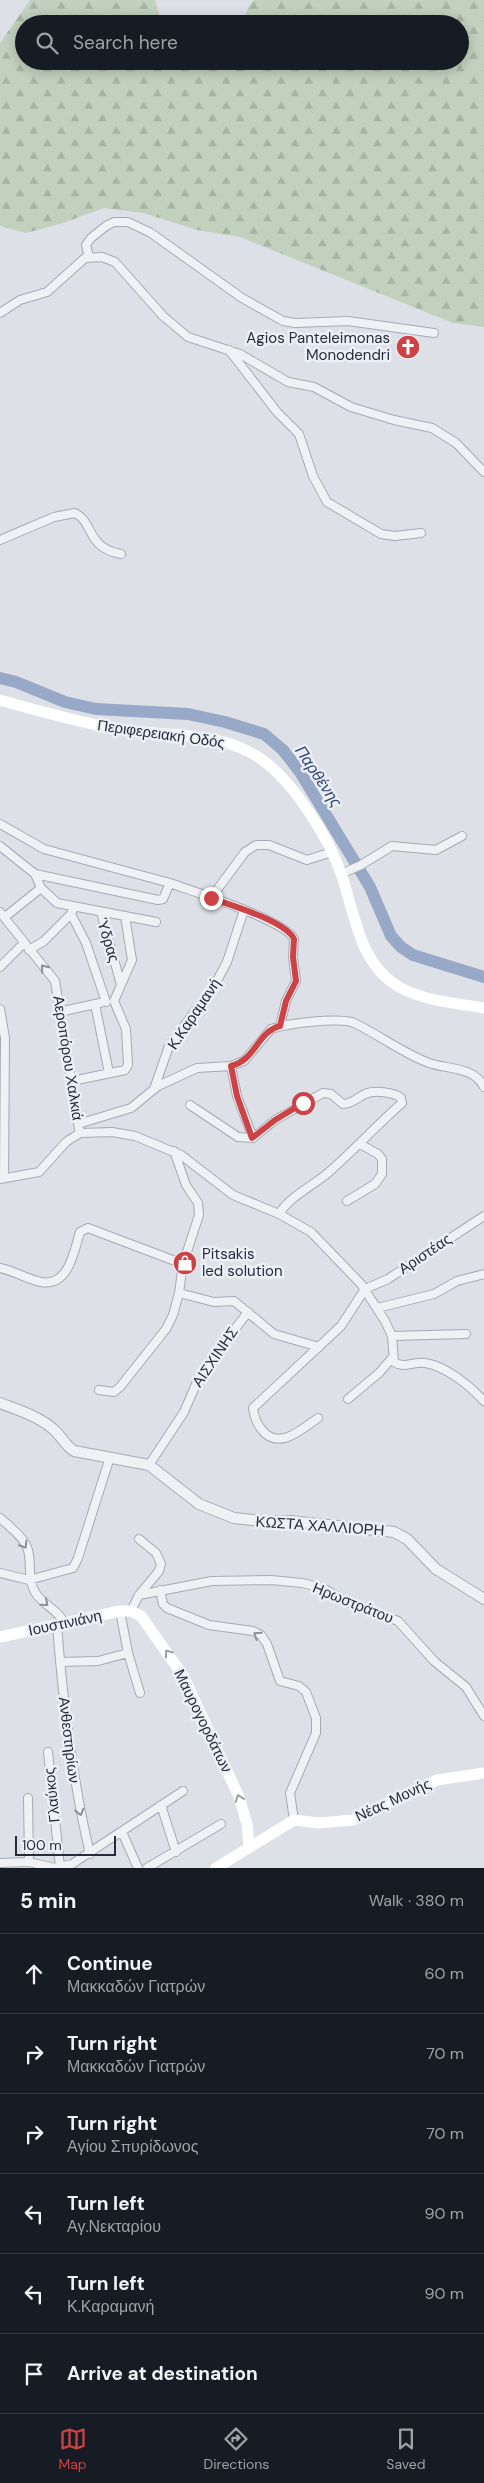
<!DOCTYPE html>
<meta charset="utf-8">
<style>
body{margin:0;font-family:"DM Sans",sans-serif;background:#20242c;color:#f1f3f6}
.scale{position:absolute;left:15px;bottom:12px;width:101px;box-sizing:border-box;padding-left:5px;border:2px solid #272c3d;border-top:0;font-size:14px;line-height:18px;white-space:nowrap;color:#272c3d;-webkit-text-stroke:4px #eceff5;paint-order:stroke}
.stop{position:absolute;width:15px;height:15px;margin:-11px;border:4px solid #cc4245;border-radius:50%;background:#fff}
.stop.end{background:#cc4245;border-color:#fff;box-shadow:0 1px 5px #0008}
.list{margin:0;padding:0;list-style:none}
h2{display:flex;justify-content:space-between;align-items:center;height:65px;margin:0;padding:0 20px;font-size:21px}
h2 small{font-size:16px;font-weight:400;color:#9ea1a6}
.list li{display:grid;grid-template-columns:32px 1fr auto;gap:15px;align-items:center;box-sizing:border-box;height:80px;padding:0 20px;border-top:1px solid #363941}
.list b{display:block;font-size:19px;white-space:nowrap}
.list p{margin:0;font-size:16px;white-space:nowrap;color:#9ea1a6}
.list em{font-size:16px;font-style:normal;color:#9ea1a6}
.icon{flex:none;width:28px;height:28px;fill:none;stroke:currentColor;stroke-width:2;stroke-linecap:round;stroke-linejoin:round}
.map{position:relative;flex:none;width:484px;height:1868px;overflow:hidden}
.search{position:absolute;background:#171b24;box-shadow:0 2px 12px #0003;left:15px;right:15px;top:15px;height:55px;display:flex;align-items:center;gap:12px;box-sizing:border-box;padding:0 18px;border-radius:28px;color:#9ea1a6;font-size:19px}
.sheet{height:545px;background:#171b24}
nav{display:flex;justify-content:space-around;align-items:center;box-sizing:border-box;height:70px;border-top:1px solid #363941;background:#171b24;font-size:14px;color:#9ea1a6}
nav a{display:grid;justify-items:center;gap:2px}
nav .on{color:#cc4245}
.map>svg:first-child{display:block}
.forest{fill:url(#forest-firs)}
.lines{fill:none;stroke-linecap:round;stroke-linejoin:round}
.river{stroke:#98a9c7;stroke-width:12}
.minor-casing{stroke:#a6aab4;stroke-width:10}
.tertiary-casing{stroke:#a6aab4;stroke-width:12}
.minor{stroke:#f0f1f5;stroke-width:8}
.tertiary{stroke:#f0f1f5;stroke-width:10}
.secondary{stroke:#fff;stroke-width:11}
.oneway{stroke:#8c8e99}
.oneway2{stroke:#9ea0a8}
.route{stroke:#cc4245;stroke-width:6}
.labels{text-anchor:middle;stroke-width:5;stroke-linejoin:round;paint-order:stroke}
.poi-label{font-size:15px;fill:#272c3d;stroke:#eceff5;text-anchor:end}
.street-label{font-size:15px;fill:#272c3d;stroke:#eceff5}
.water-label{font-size:16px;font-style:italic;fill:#324670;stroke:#eceff5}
</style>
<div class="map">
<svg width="484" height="1868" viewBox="0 0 484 1868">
<defs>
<pattern id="forest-firs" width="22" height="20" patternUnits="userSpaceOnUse" patternTransform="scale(1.25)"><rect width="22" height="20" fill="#c1d1be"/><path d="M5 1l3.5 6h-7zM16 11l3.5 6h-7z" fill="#a6b4a4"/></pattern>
</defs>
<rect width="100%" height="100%" fill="#dde0e7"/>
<path class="forest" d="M30 0H155L162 24H24V61H460V24H241L249 6 254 0H484V327L453 323 240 237 197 230 143 213 104 208 63 223 26 233 0 226V43Z"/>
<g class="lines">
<path class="river" d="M0 678 16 682 65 702 96 709 188 714 225 722 264 734 283 750 300 772 370 887 391 936 401 947 413 955 484 977"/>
<g class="minor-casing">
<path id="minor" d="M89 257 86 245 91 238 106 226 114 222H128L151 233 242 298 283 321 295 323 348 321 434 333
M0 313 20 300 47 292 85 258 102 257 115 262 163 316 188 337 240 354 288 382 314 387 351 407 394 420 432 428 456 443 484 472
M229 350 277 412 299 434 313 476 327 502 381 534 395 536 421 533
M0 540 54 517 75 513C94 522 86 548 121 554
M0 824 44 849 170 883
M0 846 35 874 158 900 163 899 170 883C194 892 285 920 294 939L293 957 296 981 286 1001 280 1026
M35 874 41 888 57 903 156 922
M341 874 361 865 392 846 436 850 462 836
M211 898 245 852 256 845H269L307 860 332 852
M74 907 71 914 86 943 106 1002
M0 912 55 981 79 1129
M5 917 41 888
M29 950 44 941 71 914
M0 967 23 944
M121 985 132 960 125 916
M95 1004 109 1073
M0 1009 5 1038 4 1178
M59 1012 100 1003
M72 1081 125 1070 128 1065 126 1029 114 1001 121 985 101 912
M154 1089 169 1046 214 986 227 962 244 910
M190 1105 238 1137 253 1138 237 1096 231 1066
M78 1124 131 1108 158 1086 197 1068 231 1066 244 1061 271 1029C290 1023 333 1018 352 1022 378 1034 402 1053 429 1063 447 1069 475 1067 484 1087
M253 1138 275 1120 323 1093 331 1094 343 1104C352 1104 357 1098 365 1094 374 1090 394 1092 401 1098L402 1103C377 1125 354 1150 329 1172 313 1186 290 1196 279 1214
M0 1179 39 1172 66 1142 80 1133 112 1132 135 1136 181 1155 233 1195 279 1214 311 1232 361 1284 385 1321 392 1336 394 1362C404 1369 414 1361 425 1363 446 1366 470 1386 484 1401
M347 1201 375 1184 382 1174V1159L378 1154 360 1144
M0 1268C14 1271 27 1279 41 1282 69 1287 74 1251 80 1232L88 1228 183 1264
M365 1289 388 1279 484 1216
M179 1293 214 1302 234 1301 274 1334 319 1347
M377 1308 434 1294 457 1281 484 1274
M392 1336 466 1334
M99 1390 114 1392 120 1387 166 1329 173 1315 179 1293 183 1264 199 1215 198 1203 186 1185 174 1151
M348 1399 379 1373 392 1358
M318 1418C302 1429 279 1451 262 1430 257 1424 254 1416 253 1408L341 1326 365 1289
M149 1465 184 1412 200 1375 248 1312
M0 1518C9 1526 25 1538 28 1550 32 1565 27 1578 35 1592 42 1605 58 1609 64 1623
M0 1573 29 1580 73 1568 78 1558 110 1457
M160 1590 163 1604 167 1608 209 1625 253 1631 261 1635 267 1644 280 1681 299 1686 306 1692 316 1718V1733L290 1793 294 1820
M139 1595 212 1581 271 1580 302 1583 323 1588 347 1602 398 1621 434 1661 466 1687 484 1716
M120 1611 128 1653 140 1693
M131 1611 139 1595 159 1571 161 1564 156 1553 139 1539
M57 1625C63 1702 72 1778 90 1854
M60 1662 98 1661 128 1653
M48 1752 60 1867
M28 1798 29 1862
M161 1805 176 1852
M122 1832 138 1868
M0 1863 29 1862 55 1868 72 1864 183 1791
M147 1868 221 1824"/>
</g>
<g class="tertiary-casing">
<path id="tertiary" d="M0 1403C18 1410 38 1416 53 1429 61 1435 65 1446 74 1451L149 1465 199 1504 234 1518 262 1521H290L394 1532 407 1539 436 1569 484 1599"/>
</g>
<use href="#minor" class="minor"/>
<use href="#tertiary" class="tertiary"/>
<path class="secondary" d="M0 700C35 710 71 720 107 727 158 738 216 728 261 759 294 782 329 838 342 876 355 915 359 961 396 985 421 1001 456 1003 484 1008
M0 1637 120 1611H131L141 1616 184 1677 239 1797 247 1824 249 1846
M216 1868 294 1820 319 1823 353 1820 437 1780 484 1773"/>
</g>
<defs><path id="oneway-chevron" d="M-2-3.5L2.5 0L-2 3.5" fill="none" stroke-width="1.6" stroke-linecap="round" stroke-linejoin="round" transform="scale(1.25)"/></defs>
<g class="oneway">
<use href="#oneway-chevron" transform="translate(44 968) rotate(-129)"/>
<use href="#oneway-chevron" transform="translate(24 1545) rotate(58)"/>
<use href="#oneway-chevron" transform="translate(45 1603) rotate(40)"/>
<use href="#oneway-chevron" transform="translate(257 1635) rotate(-145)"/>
<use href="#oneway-chevron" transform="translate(80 1812) rotate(76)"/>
</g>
<g class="oneway2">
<use href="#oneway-chevron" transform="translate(168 1653) rotate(-126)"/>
<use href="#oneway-chevron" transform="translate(239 1798) rotate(-110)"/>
</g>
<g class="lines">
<path class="route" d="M211 898C230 905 286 921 294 939L293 957 296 981 286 1001 280 1026C257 1032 256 1060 231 1066L237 1096 252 1138 275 1120 303 1103"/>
</g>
<defs>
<g id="church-disc" transform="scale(1.25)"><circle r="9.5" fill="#cc4245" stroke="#eceff5"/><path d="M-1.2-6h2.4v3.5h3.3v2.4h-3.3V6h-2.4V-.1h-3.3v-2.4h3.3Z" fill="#fff"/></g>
<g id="shop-disc" transform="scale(1.25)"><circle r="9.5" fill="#cc4245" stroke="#eceff5"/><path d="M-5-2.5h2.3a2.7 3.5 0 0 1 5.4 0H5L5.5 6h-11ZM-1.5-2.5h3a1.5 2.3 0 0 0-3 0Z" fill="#fff"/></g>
</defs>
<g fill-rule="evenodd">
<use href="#church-disc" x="408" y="347"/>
<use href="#shop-disc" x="185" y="1263"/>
</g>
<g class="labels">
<g class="poi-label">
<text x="390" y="343">Agios Panteleimonas<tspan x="390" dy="17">Monodendri</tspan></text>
<text x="202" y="1259" text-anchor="start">Pitsakis<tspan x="202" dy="17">led solution</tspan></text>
</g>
<g class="street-label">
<text transform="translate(161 734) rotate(8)" y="5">Περιφερειακή Οδός</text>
<text transform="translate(108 940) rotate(73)" y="5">Ύδρας</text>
<text transform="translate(194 1014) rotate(-56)" y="5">Κ.Καραμανή</text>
<text transform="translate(68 1058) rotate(81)" y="5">Αεροπόρου Χαλκιά</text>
<text transform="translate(425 1254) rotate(-34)" y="5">Αριστέας</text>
<text transform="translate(215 1357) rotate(-56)" y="5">ΑΙΣΧΙΝΗΣ</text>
<text transform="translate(320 1526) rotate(4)" y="5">ΚΩΣΤΑ ΧΑΛΛΙΟΡΗ</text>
<text transform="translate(353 1603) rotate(22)" y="5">Ηρωστράτου</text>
<text transform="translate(65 1623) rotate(-12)" y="5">Ιουστινιάνη</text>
<text transform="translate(203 1721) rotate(64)" y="5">Μαυρογορδάτων</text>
<text transform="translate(69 1740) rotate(83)" y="5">Ανθεστηρίων</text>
<text transform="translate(52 1795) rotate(-96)" y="5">Γλαύκος</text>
<text transform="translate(393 1800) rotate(-25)" y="5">Νέας Μονής</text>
</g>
<g class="water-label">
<text transform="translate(319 776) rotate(56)" y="6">Παρθένης</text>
</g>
</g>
</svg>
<div class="scale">100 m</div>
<div class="stop" style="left:303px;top:1103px"></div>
<div class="stop end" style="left:211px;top:898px"></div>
<div class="search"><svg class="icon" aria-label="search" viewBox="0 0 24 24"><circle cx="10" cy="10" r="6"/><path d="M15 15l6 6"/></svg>Search here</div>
</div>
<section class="sheet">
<h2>5 min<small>Walk · 380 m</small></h2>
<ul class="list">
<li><svg class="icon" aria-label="ahead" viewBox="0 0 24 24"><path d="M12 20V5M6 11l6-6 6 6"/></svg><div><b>Continue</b><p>Μακκαδών Γιατρών</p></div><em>60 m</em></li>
<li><svg class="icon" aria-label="right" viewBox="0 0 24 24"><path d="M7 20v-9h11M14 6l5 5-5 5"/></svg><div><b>Turn right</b><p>Μακκαδών Γιατρών</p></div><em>70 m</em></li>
<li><svg class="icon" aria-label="right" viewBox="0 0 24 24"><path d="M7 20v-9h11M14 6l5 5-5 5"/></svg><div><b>Turn right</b><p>Αγίου Σπυρίδωνος</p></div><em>70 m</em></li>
<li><svg class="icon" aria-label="left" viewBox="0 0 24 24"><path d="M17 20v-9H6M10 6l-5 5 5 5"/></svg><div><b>Turn left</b><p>Αγ.Νεκταρίου</p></div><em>90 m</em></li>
<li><svg class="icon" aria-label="left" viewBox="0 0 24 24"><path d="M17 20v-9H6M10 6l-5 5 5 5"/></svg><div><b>Turn left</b><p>Κ.Καραμανή</p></div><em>90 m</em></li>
<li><svg class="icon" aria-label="arrive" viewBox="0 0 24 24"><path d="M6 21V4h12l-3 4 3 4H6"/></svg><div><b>Arrive at destination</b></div></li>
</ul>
</section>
<nav>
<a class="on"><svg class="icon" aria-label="map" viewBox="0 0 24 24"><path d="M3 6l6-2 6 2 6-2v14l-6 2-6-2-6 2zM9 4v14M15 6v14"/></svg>Map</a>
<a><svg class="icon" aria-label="directions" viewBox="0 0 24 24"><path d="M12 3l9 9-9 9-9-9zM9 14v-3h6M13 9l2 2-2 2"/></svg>Directions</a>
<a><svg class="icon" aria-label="saved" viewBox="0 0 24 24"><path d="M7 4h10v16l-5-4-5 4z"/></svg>Saved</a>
</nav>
